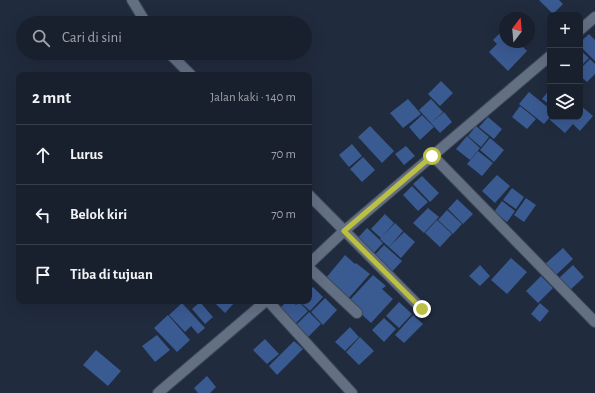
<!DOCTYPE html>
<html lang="id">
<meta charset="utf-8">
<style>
body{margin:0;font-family:"Alegreya Sans",sans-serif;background:#212836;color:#f1f3f6}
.controls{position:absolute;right:12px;top:12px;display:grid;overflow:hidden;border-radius:8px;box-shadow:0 4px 16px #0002}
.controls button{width:36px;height:36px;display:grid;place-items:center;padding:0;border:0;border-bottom:1px solid #363e4a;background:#18202e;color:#f1f3f6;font:20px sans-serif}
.compass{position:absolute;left:499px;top:12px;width:36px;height:36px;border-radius:50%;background:#18202e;box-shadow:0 4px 16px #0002;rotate:16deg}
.stop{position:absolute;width:12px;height:12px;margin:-9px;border:3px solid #bbc044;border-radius:50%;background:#fff}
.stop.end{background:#bbc044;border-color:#fff;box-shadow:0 1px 4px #0008}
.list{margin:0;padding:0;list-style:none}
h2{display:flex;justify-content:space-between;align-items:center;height:52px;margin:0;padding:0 16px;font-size:17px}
h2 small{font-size:13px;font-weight:400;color:#9fa3aa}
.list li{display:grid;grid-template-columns:26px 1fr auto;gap:12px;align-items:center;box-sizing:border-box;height:60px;padding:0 16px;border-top:1px solid #363e4a}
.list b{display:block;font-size:15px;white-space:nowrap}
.list em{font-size:13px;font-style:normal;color:#9fa3aa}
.icon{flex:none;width:22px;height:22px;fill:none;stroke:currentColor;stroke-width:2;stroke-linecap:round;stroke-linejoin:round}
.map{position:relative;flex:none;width:595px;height:393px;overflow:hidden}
.search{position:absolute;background:#18202e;box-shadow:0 4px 16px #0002;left:16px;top:16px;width:296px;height:44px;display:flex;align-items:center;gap:10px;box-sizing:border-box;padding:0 14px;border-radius:22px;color:#9fa3aa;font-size:15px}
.panel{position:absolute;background:#18202e;box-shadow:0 4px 16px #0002;left:16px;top:72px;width:296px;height:232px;border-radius:8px}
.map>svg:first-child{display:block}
.building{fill:#3a5a92}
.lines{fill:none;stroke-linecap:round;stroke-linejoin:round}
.street-casing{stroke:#3f4857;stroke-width:12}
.street{stroke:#637084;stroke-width:10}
.route{stroke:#bbc044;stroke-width:5}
</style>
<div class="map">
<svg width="595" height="393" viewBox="0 0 595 393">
<rect width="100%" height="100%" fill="#202b3d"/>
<path class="building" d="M539 0H559L563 4 553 14Z
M504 29 505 30V42H518L527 51 508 71 489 52 497 44 493 40Z
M589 34 595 40V61L580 46V42Z
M580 50 589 58 580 67Z
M590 59 595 64V74L587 82 580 76V69Z
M441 81 453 93 440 106 428 94Z
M550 89V105L542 99Z
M529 92 550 109V117L544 124 519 104Z
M408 99 421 114 403 128 390 113Z
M431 99 443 112 431 123 419 110Z
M580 105 593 116 580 131 573 124 565 133 550 120 552 117H580Z
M520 106 536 119 527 129 512 117Z
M444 112 452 122 440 133 431 123Z
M422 115 434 127 420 140 409 127Z
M488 117 502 129 494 139 479 127Z
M370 126 394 151 382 163 358 137Z
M476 126 489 137 481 147 468 136Z
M467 136 480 148 470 160 456 149Z
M490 138 504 150 494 162 480 150Z
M352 144 362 156 349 167 339 155Z
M406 146 415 156 404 165 395 154Z
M478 151 493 163 482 176 467 164Z
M363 157 375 170 362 182 350 169Z
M497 175 510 186 495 203 482 191Z
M422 176 439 193 430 202 413 184Z
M412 186 428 202 418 211 403 195Z
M512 188 524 197 516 209 503 200Z
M526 198 536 205 524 222 514 215Z
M457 199 473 214 463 224 448 209Z
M502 201 515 211 507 222 494 212Z
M428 208 439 217 424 233 413 223Z
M447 210 462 224 453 234 438 220Z
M385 214 394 223 381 238 371 229Z
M437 220 452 234 440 247 425 233Z
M395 223 403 231 389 247 380 239Z
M367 228 383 243 371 256 355 241Z
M404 232 415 242 401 258 389 247Z
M384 245 402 261 386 278 368 262Z
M563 248 573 259 555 276 545 264Z
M345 255 355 264 356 263 370 274 347 300 334 288 336 286 326 278Z
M511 258 527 272 507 294 491 280Z
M480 265 490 276 480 286 469 276Z
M573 265 584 277 569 291 558 279Z
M373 275 386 286 382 289 393 299 371 323 348 302Z
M541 276 553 288 538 303 526 291Z
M313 287 323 297 310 311 299 301H309V291Z
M325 298 337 310 323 325 311 312Z
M213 301H236L225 313Z
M287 301H292L296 305 299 302 308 311 294 325 278 310Z
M200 302 213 317 205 324 192 309Z
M399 302 412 314 399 328 386 316Z
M182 303 205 328 198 334 191 326 185 332 169 315Z
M540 303 549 311 540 322 531 314Z
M309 312 321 324 307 338 295 326Z
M168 315 190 340 177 352 154 328Z
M413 315 423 324 404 343 395 335Z
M384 318 396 329 384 342 372 330Z
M350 327 359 337 345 351 335 342Z
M157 335 170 350 155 362 142 346Z
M360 337 374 351 359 365 346 352Z
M265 339 279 354 267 364 253 350Z
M294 341 303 349 277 375 269 366Z
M96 350 121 371 108 386 83 365Z
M207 376 216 387 210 393H198L194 388Z"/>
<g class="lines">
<g class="street-casing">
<path id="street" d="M132 0 146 23
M580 30 595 17
M169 53 191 75
M433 156 595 322
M309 195 422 309
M309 264 344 231 550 56
M309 268 357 313
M268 301 352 393
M158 393 266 301"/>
</g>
<use href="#street" class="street"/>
</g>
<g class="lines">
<path class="route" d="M422 309 344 231 432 156"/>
</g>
</svg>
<div class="controls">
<button>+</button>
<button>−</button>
<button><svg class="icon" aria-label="layers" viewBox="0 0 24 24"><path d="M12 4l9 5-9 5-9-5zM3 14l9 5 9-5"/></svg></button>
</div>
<svg class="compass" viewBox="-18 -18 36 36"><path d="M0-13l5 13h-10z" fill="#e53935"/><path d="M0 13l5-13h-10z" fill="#9fa3aa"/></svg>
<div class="stop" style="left:432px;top:156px"></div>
<div class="stop end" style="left:422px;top:309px"></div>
<div class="search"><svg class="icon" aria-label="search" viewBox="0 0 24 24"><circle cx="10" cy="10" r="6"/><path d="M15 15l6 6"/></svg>Cari di sini</div>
<section class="panel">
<h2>2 mnt<small>Jalan kaki · 140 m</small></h2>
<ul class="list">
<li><svg class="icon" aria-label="ahead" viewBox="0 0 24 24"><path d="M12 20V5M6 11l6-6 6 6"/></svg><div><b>Lurus</b></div><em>70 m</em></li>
<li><svg class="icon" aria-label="left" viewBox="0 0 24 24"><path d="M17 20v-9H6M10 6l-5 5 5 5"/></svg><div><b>Belok kiri</b></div><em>70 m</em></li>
<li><svg class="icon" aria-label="arrive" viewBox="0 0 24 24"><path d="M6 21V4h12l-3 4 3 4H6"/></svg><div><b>Tiba di tujuan</b></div></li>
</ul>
</section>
</div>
